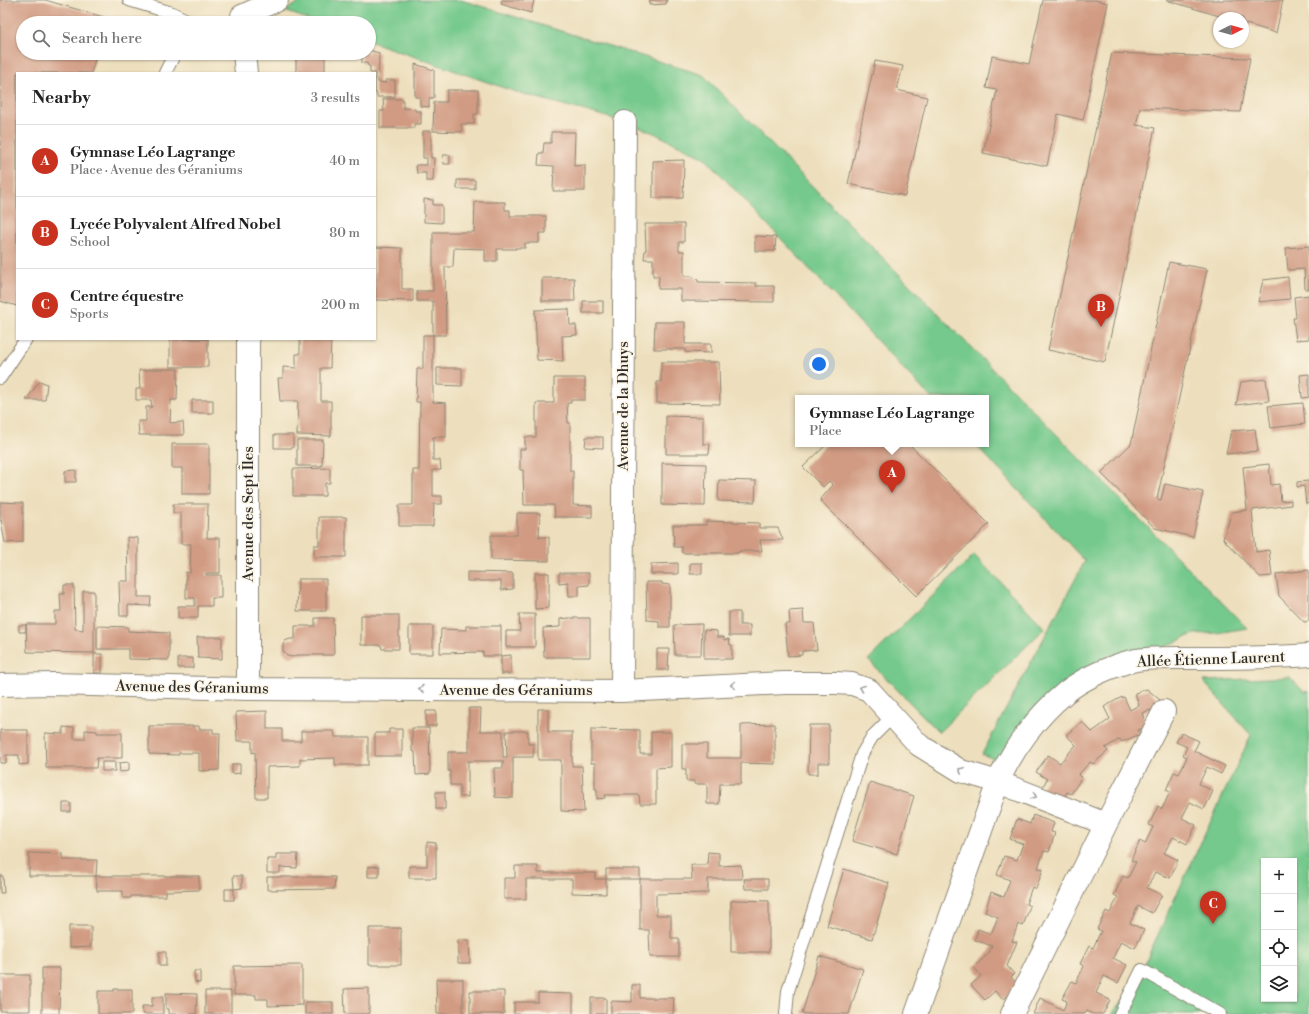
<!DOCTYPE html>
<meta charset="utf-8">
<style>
body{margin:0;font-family:"Libre Bodoni",serif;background:#f2f2f2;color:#222}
.controls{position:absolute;right:12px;bottom:12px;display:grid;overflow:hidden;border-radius:0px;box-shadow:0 1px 3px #0004}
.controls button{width:36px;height:36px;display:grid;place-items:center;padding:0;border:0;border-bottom:1px solid #e0e0e0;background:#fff;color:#222;font:20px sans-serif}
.compass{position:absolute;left:1213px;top:12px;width:36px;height:36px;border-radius:50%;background:#fff;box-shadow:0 1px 3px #0004;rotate:84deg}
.you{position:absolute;left:819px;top:364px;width:14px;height:14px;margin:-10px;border:3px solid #fff;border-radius:50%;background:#1a73e8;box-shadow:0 0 0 6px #1a73e833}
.badge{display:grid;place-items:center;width:26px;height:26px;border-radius:50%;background:#c8321e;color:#fff;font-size:13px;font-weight:700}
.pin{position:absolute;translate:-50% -33px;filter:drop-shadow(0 1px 2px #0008)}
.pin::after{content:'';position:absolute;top:21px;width:14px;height:12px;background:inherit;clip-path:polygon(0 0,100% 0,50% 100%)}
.popup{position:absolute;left:795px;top:395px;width:194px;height:52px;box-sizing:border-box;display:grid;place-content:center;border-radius:0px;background:#fff;filter:drop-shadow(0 1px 3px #0005);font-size:13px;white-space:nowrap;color:#767676}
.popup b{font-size:15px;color:#222}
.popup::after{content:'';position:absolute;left:50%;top:100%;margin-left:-8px;border:8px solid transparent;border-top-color:#fff}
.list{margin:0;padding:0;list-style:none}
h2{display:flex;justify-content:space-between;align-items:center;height:52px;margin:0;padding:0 16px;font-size:17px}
h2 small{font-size:13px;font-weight:400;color:#767676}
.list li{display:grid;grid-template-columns:26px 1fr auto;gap:12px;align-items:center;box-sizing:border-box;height:72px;padding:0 16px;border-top:1px solid #e0e0e0}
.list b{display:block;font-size:15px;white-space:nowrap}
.list p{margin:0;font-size:13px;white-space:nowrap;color:#767676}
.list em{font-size:13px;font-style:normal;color:#767676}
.icon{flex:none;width:22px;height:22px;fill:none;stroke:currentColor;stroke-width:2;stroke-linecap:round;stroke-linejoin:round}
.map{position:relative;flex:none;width:1309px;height:1014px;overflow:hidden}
.search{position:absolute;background:#fff;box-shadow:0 1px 3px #0004;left:16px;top:16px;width:360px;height:44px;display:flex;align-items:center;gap:10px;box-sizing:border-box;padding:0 14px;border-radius:22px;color:#767676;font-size:15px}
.panel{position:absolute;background:#fff;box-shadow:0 1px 3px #0004;left:16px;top:72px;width:360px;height:268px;border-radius:0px}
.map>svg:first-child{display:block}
.green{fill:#75c98c;stroke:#507a5c;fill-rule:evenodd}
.building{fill:#d19b83}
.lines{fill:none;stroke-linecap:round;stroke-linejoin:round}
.lane-casing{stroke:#8c8574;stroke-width:14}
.street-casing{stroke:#8c8574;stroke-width:24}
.lane{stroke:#fff;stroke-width:12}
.street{stroke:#fff;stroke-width:22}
.oneway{stroke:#a0a0a0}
.labels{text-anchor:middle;stroke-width:3;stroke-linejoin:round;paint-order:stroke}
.street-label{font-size:15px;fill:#2b2b2b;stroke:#fcf5e5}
</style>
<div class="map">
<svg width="1309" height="1014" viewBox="0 0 1309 1014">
<rect width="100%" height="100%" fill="#fcf5e5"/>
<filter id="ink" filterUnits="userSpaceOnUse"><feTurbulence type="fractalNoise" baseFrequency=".025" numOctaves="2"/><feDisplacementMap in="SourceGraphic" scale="8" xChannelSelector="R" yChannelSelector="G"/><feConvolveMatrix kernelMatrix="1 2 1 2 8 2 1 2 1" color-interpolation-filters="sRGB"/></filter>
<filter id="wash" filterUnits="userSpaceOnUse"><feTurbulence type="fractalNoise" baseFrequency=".012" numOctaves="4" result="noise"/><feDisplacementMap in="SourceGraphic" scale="16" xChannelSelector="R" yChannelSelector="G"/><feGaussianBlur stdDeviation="0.9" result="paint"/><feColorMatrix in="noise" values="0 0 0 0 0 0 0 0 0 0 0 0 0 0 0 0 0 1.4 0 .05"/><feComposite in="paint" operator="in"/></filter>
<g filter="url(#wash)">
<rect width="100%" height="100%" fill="#eddfbd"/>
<path class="green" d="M303 0H461L703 75 1247 628 1217 633 1193 634 1137 660 1101 671 1006 764 982 754 1085 561 975 444H986V398H931L705 158 654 133 625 122 516 92 369 41V23H318L285 11Z
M974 555 1045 628 939 732 868 660Z
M1290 677 1304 692 1309 691V1014H1112L1134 986 1251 735 1203 681ZM1264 861H1294V999H1264Z"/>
<g id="blocks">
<path class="building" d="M0 0H45L107 18 106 23H23V53H97L91 73H17V306L0 301Z
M502 0H534L531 13 501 4Z
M650 0H667L666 4 649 5Z
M1043 0H1095L1108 3 1083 120 1058 114 1047 166 983 153 997 90 986 88 992 56 1029 64Z
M1166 0H1283L1276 33 1243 23V18H1226Z
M369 50 379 53 378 82 386 83V80H395V97H377V93H375V73H370V66H368L367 63H362V54L359 53H369Z
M296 53H325V73H296Z
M1112 53 1250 58 1240 112 1140 108 1136 125 1155 128 1105 362 1048 350Z
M875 61 903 66 897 90 927 97 905 196 848 184Z
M415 64 434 70V98H429V107L420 106V97H415Z
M447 90H478V114H474V124H461L462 132 433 131 434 102H447Z
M383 99H403V108L415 109V111H421V124H414V128H380V111H384Z
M423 131H431V158H434L433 181H426V173H417L416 165H427V158H423Z
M551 132H575L574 166 585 165V191H553L554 166 538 165 539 153H543L544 143H551Z
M443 155H450V164H444Z
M684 160 683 198H653V161Z
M457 180H475V189H457Z
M424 199 433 200V205H442V223L424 222Z
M475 202H505V210H510V216H546V233H539V243H525V248H515L516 249H497V261H485V249L454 248 453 267H445L446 335H433V402L446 403V437H433V460H440L441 470H433V496H442V504H434L433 526H399V505H413V470H419L420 402H416L417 369H423V335H433V301H417V291H433V232H474Z
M645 224H684V242H679V251H684V276H691L698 280V282L756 283V286H774V302L681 301V289H658L659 276H653V259H644L645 250H646Z
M755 236 776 237 775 251H755Z
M1309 246V289H1305L1304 269 1288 270 1286 248Z
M375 247 402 248V289H413V301L375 300Z
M1169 262 1207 269 1157 499 1161 500 1165 484 1203 492 1193 537 1155 528 1101 473 1131 444Z
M1288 277 1290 299 1258 302 1263 280Z
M542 278H574L575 301H542Z
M1309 295V339L1296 340 1293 318H1296L1294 297Z
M583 301H603V313H583Z
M569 309 570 325H576L577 335 562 336 563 361 537 360 535 310Z
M655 322H685V344H711V353L685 352V349H654Z
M170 339H208V367H170Z
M300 339H331L330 368H321V401H331V436L297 435 298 401H280L278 378H283V367L296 368V354H300Z
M661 362H719L720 404 657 403V382H661Z
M437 368H462V386L437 385Z
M149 369H178L177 400H171L170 423 183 422 184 435H139L138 421H146V407H152L151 400H136V389H140L139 370H149Z
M1309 374V397L1302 398 1300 375Z
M554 378H585V400H571V403H567L568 423H570V471H573V505L592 506V517H555L554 505H524L523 470H520V449H525V437H536V403H554Z
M1266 379 1269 401 1236 405 1241 382Z
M40 381 47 384 45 400H26Z
M192 400H213V413H192Z
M1303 403 1305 424 1271 428 1268 406Z
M666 416 703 417V444H710L709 454H666Z
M1255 429 1258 451 1226 454 1231 431Z
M274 435H293V448H274Z
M586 437H603V448L585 447Z
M297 440H323L322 466H297Z
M172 444H209V494H182V468H172Z
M827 444H909L989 524 916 596 820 500 833 485 829 481 823 487 803 467Z
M662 463 706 464 705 506 662 505Z
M1269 464 1271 485 1279 484 1281 501 1291 500V505L1252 510 1256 552 1269 550 1272 576 1260 577 1223 539 1232 512 1247 510 1243 467Z
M330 468V483H325V496H293V469Z
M76 470V482H65V471Z
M719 480 756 481 755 502 718 501Z
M1309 481V503L1306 504 1304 486 1297 487V482Z
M0 502 23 503V542L5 543 1 520 0 521Z
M173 504H208L207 538H220V573H206V575H221V598H212V606H198V618H178V606H195V598H186V572L190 573 191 544H181V513H173Z
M517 513H540L539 537H549V561L491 560V535H517Z
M319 517H346V557H314V545H319Z
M706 521 759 523V528H778L783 540H760L762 551H739V553H682V547H674L673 525H706Z
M127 537 138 538V597H151L150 606 128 605V616H120L119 581H128Z
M678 563V574H651V564Z
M690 563H702V574H690Z
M1309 570V621L1304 622 1279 596 1276 574Z
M467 572 513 573V589L501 590V581H467Z
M535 573H549V608L535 609Z
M559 573H589V585L579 586V596H569L568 582 559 583Z
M298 579H326V611H297Z
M646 582H662V584L670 585V627H659V621L647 620Z
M64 585H74L75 629 83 630V591H94V653L27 652 26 624H55V611H61L60 594H64Z
M803 610 804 623H814L817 650 802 651V655L788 656 785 624H790L789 611Z
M729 612H740V625H750V636H729Z
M519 614H535V647H506V631H520Z
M361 615H399V649H382L381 645H361Z
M315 618H333L334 655H297L293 657 287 656 283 651V645L285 641 290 639H295V626H315Z
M569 618H590V657H544L543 628 560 627V619Z
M702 624 701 655H675L674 625Z
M19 625H26V632H19Z
M97 626 128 627V631L169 633V660L128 659V649H97Z
M409 626H433V654H409Z
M466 626H501V656H483V652L440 653 441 629 466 630Z
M704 630 717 631V637H724V640L729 639 730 645H732V659H704Z
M197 637H222V659L198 658Z
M657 649H669L668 670H657Z
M94 654H102V673H94Z
M511 655V674H501V656Z
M178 658H193V668H178Z
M1147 689 1166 705 1142 713 1147 727 1138 730 1140 734 1122 742 1120 739 1105 748 1108 751 1093 764 1090 762 1078 775 1082 777 1071 794 1067 792 1062 800 1041 790 1047 779 1036 772 1046 758 1048 755 1060 763 1076 745 1066 735 1082 722 1092 732 1110 719 1104 707 1120 698 1124 697 1130 710 1139 705 1135 693Z
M469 708H481L480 731H503V757H507L506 731H528V744H534L533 757H513V798L495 797 494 768H503V761H468V797H460V785H450V771H448V752H469Z
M538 709H548V732H572V766H582L584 812 561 811V760H538Z
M267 711V729H282V741H301V731H334L335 737H368V765H335V758L300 759V766L267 767V798H256L255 752 252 753V741H237L236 712Z
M426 711H436V726H426Z
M775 724V764L741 763V784H720L719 804H707V784H694V781H686V769H682V744H707V758H741V725Z
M809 725H829V763H818V774H808Z
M149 726H199V729H213V733H220L219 770 199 771V753H179V755L149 754Z
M63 727 74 728V739H85V730L97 731V733H122V758H97L96 768H46L45 733 63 734Z
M412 728H429L430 774 416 775 415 752 412 751Z
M389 729H402V756H375V733H389Z
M591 729 640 730V754H651V732H671V767L656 768V804H640L639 795H605V798L597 799V789H595V763H591Z
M0 730H28V764L19 765V755H6V763H0Z
M1181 733 1199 741 1194 751 1225 766 1221 774 1207 767 1199 784 1213 791 1209 800 1204 809 1190 802 1182 818 1196 825 1187 844 1173 837 1164 853 1178 860 1170 878 1155 872 1147 888 1162 895 1152 913 1138 906 1130 923 1144 930 1135 948 1121 941 1113 958 1127 965 1118 983 1104 976 1096 993 1110 1000 1103 1014H1093L1087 1011 1085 1014H1033L1040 998 1063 1010 1067 1001 1062 999 1072 981 1076 983 1084 966 1080 964 1089 946 1093 948 1101 931 1097 929 1106 911 1110 913 1118 897 1114 895 1123 876 1128 878 1136 862 1131 860 1140 841 1145 844 1153 827 1149 825 1158 806 1162 809 1170 792 1166 790 1174 772 1179 774 1187 757 1183 755 1187 747 1176 742Z
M102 762H115V771H102Z
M129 762V771L120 772 119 763Z
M232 764H240V773L232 774Z
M870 782 914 796 897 854 852 841Z
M436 792H445V809H436Z
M63 803H71V812H63Z
M1033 815 1054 823 1051 832 1055 833 1049 852 1044 851 1038 868 1043 869 1036 889 1032 887 1026 904 1030 906 1023 926 1018 924 1012 941 1017 942 1007 966 1014 974 1011 977 1019 986 1003 1000 995 991 985 1000 971 985 981 976 974 967 989 953 992 946 975 940 978 929 991 934 998 917 985 912 991 892 1004 897 1010 880 997 875 1004 856 1017 860 1023 844 1010 839 1017 819 1030 824Z
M427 842 436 843V878H409V866H427Z
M708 852 719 853V866L741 865 742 879H708V893L656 894V915H671V938H679V957H650L649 930H640V879H692L691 865H707Z
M29 853 63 854V860H97L96 876H29Z
M276 854H298L297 868 280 867V873H267V859H276Z
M379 866V877H368V867Z
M515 866H538V873H595V879H606V894L572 893V879H526V899H504V878H515Z
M606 869H640V879H606Z
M844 869 889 883 872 939 827 926Z
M0 876H3L4 893H0Z
M96 876H199V890L166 891V896H131V898H123V891H97Z
M233 876H242V888L234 889Z
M267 877H335L334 889 267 890Z
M744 879H768V889H745Z
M225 889H234V900H225Z
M738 900 769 901V952H731V901Z
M69 926H91V947L69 948Z
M369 928H401V965H369Z
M458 940H469L470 963H458Z
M159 952H166V966H159Z
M819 956 863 969 849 1014H802Z
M302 965V1005L268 1006V999H256V995H234V966Z
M42 968H60L59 1014H42Z
M194 971H200V983L195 982Z
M0 975H30V1011H0Z
M436 979H463V1014H437Z
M632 985H640V998H674L673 1014H611V1001L632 1002Z
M369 988V1014H345L344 989Z
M114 989H132V1014H98V991H114Z
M205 991H231V1014H205Z
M470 991H504V1014H470Z
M166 993 197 994 196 1014H169V1009H166Z
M538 993 573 994V1014H514V1002H538Z
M152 997H163V1014H143L142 1006H152Z
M591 998H606V1014H591Z
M305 1002H333V1014H305Z"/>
</g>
</g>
<g filter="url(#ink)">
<use href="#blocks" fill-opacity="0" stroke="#8c8574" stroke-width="1"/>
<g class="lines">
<g class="lane-casing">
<path id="lane" d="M129 0 172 13 193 23
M165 73 175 53
M0 378 26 339
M786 1014 788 991 862 754 872 737 893 716
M1120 1014 1142 970 1220 1014"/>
</g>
<g class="street-casing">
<path id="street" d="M242 23V16L277 0
M244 53 246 73
M0 685 53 684 248 689 622 691 785 683H836L852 684 869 690 919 745 961 771 998 782 1106 824
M248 689V339
M622 691 625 122
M916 1014 998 782C1012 750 1037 716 1065 693 1083 678 1113 665 1136 660 1152 657 1179 658 1197 658 1234 658 1272 658 1309 655
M1012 1014 1106 824 1164 711"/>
</g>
<use href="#lane" class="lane"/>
<use href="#street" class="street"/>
</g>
<defs><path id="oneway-chevron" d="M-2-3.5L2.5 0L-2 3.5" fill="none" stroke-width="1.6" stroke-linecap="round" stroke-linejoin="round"/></defs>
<g class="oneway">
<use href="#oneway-chevron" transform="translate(733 685) rotate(177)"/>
<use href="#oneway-chevron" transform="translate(862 688) rotate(-159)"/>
<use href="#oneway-chevron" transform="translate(421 689) rotate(-180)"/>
<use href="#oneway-chevron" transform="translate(961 770) rotate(-155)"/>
<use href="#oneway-chevron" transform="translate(1034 796) rotate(21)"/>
</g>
</g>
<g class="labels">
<g class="street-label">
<text transform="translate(623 406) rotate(-90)" y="5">Avenue de la Dhuys</text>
<text transform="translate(248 514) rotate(-90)" y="5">Avenue des Sept Îles</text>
<text transform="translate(1211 659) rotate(-2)" y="5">Allée Étienne Laurent</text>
<text transform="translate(192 687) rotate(1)" y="5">Avenue des Géraniums</text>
<text x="516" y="695">Avenue des Géraniums</text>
</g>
</g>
</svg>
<div class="controls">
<button>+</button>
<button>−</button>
<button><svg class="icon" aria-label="locate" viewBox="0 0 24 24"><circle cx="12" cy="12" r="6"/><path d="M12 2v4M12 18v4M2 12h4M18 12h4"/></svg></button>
<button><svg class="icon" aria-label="layers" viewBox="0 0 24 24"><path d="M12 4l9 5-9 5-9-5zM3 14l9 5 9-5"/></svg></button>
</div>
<svg class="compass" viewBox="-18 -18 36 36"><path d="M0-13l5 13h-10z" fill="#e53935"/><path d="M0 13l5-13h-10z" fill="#767676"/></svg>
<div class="you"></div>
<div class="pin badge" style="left:892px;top:493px">A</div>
<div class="popup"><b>Gymnase Léo Lagrange</b>Place</div>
<div class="pin badge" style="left:1101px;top:327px">B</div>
<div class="pin badge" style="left:1213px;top:924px">C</div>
<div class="search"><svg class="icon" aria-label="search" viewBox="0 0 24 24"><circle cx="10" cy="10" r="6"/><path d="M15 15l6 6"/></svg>Search here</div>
<section class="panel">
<h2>Nearby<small>3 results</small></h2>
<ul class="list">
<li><span class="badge">A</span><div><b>Gymnase Léo Lagrange</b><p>Place · Avenue des Géraniums</p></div><em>40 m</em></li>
<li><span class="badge">B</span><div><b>Lycée Polyvalent Alfred Nobel</b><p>School</p></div><em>80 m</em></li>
<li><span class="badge">C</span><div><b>Centre équestre</b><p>Sports</p></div><em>200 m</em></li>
</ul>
</section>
</div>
